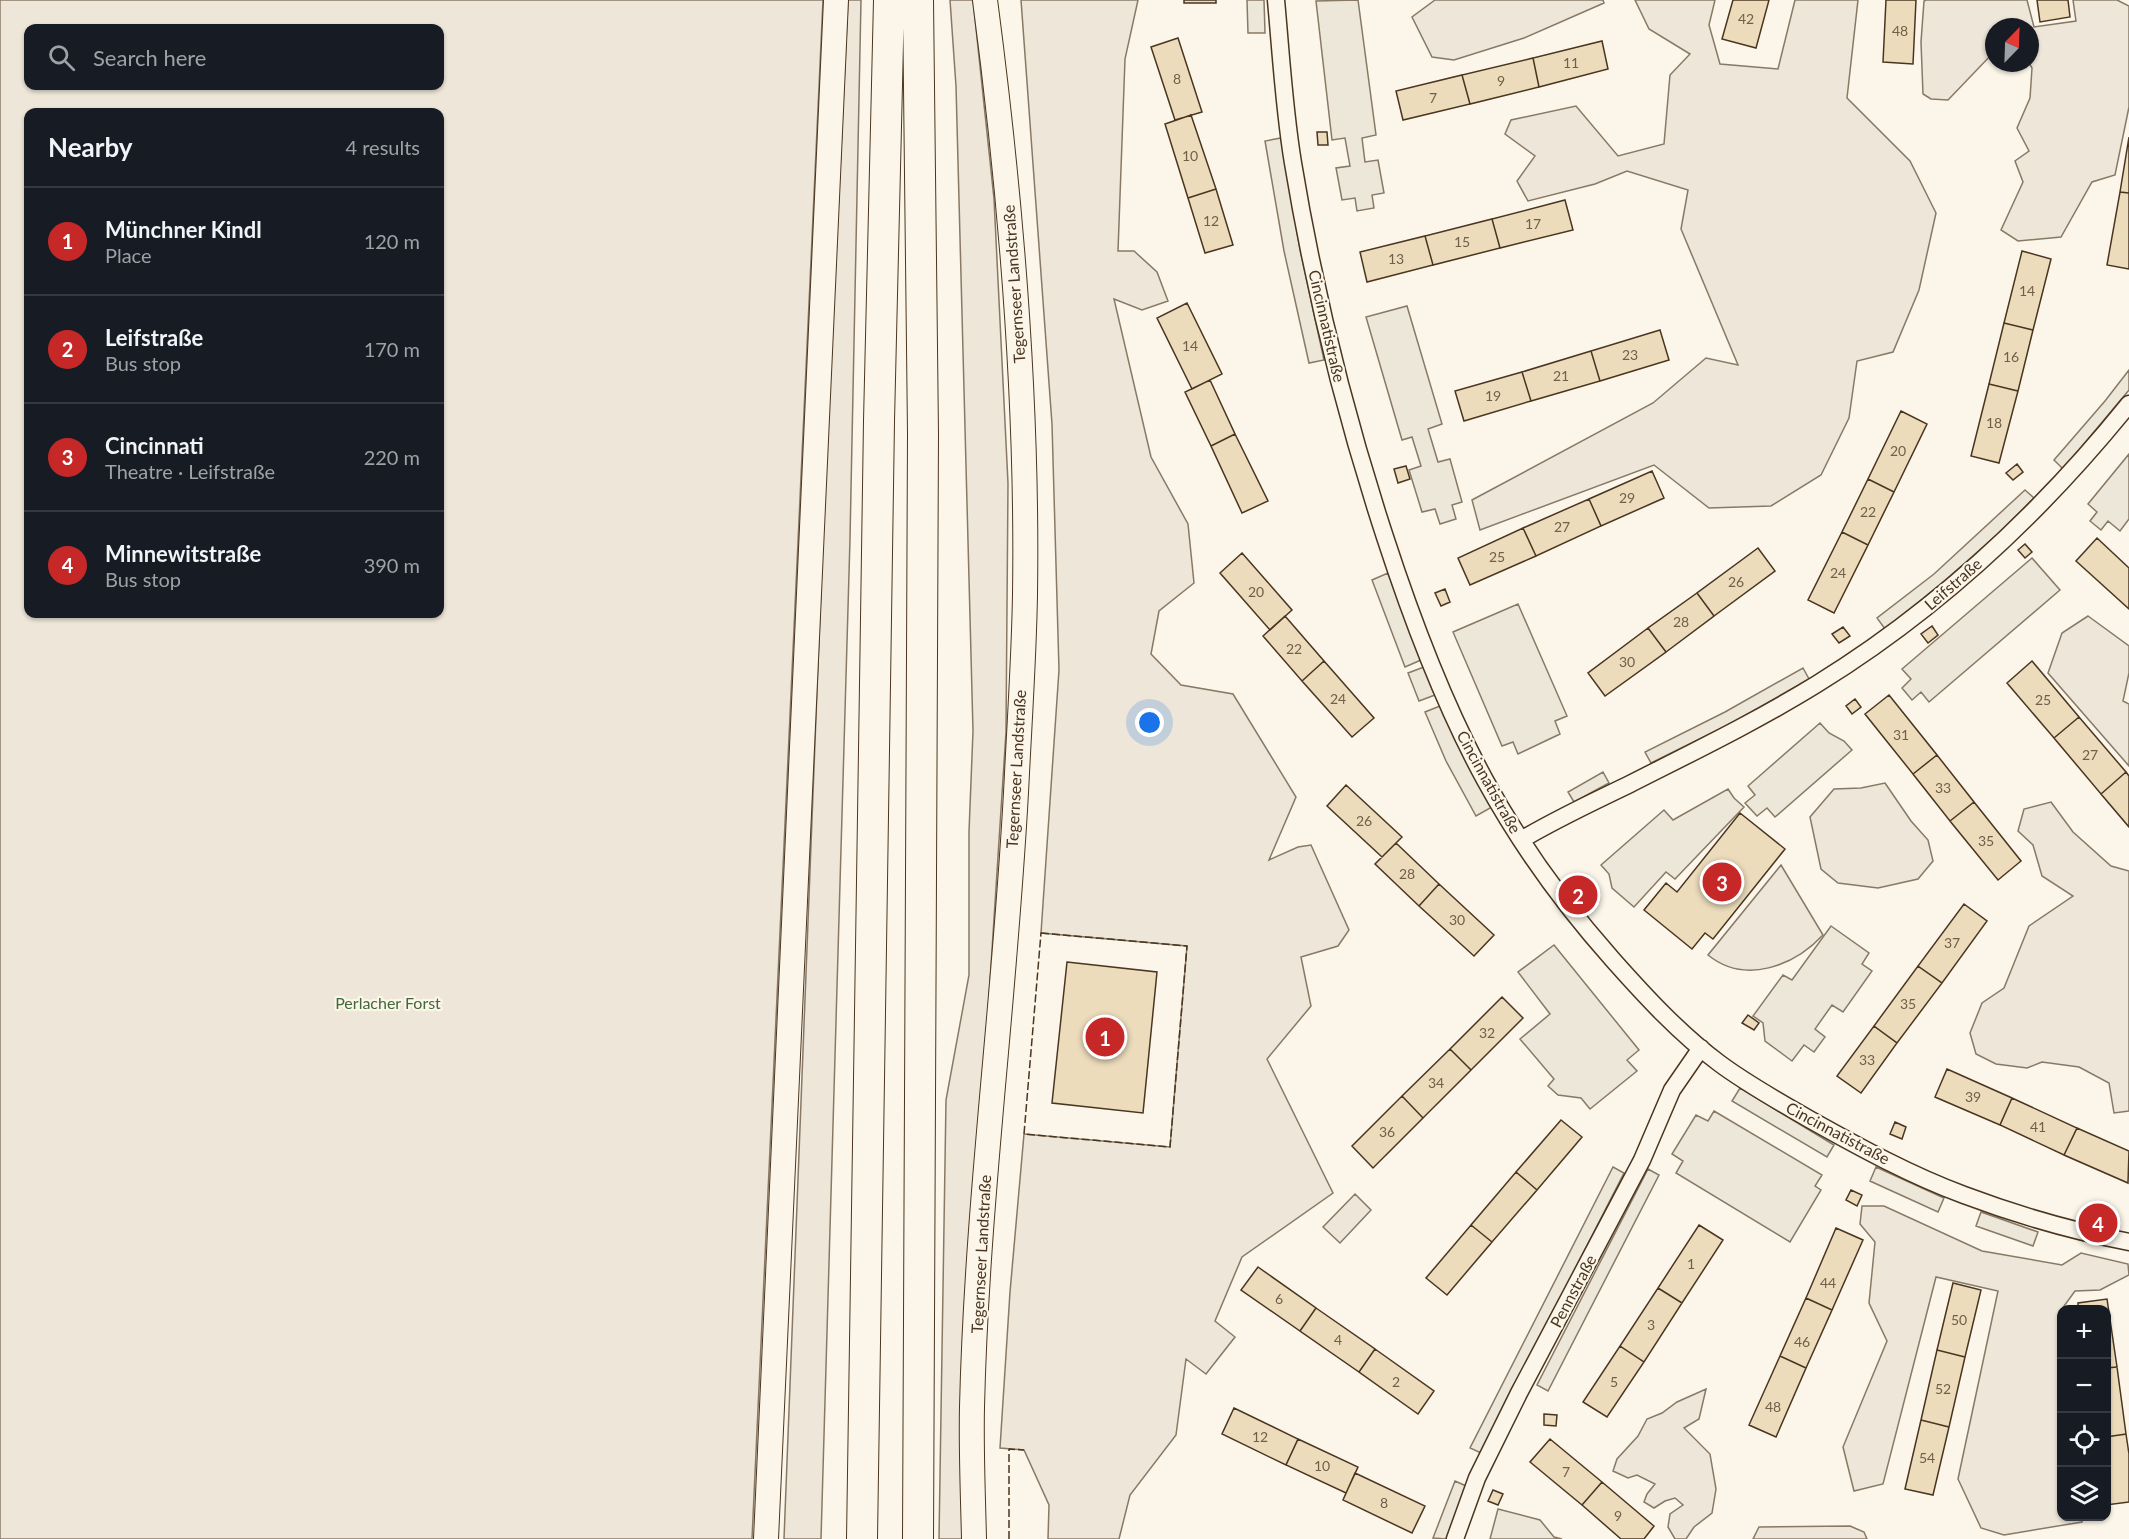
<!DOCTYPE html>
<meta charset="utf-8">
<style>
body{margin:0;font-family:Lato,sans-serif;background:#20242c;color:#f1f3f6}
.controls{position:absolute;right:18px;bottom:18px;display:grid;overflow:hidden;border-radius:12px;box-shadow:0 2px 4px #0004}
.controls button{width:54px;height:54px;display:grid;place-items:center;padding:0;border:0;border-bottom:2px solid #363941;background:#171b24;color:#f1f3f6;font:30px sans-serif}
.compass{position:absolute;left:1985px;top:18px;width:54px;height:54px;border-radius:50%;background:#171b24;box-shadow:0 2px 4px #0004;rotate:23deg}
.you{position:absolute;left:1150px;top:723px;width:21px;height:21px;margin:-15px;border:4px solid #fff;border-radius:50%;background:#1a73e8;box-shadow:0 0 0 9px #1a73e833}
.badge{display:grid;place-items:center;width:39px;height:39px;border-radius:50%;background:#c62828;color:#fff;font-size:20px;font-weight:700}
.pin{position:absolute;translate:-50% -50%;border:3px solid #fff;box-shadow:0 2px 6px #0006}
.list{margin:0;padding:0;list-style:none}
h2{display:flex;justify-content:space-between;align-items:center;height:78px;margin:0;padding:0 24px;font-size:26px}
h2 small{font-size:20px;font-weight:400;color:#9ea1a6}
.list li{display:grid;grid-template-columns:39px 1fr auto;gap:18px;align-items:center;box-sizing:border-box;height:108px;padding:0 24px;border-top:2px solid #363941}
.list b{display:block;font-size:22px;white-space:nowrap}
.list p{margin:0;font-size:20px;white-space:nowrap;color:#9ea1a6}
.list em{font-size:20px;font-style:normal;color:#9ea1a6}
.icon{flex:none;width:33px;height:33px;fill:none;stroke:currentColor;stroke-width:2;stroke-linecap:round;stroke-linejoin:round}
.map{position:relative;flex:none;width:2129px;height:1539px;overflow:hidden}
.search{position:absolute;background:#171b24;box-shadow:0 2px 4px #0004;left:24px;top:24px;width:420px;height:66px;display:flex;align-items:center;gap:15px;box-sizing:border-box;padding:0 21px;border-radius:12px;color:#9ea1a6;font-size:22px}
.panel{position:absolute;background:#171b24;box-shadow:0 2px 4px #0004;left:24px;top:108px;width:420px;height:510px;border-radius:12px}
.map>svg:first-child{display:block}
.green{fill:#ede6d9;stroke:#887966;stroke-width:1.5;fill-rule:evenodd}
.parking{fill:#ede7d9;stroke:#887966;stroke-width:1.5}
.building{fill:#ecdcbc;stroke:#4a3520;stroke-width:1.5}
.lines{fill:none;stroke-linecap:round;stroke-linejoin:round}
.minor-casing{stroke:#4a3520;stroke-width:19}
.secondary-casing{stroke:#4a3520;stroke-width:26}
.motorway-casing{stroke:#4a3520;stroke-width:32}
.minor{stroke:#fbf6e9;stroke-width:16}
.secondary{stroke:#fbf6e9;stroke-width:24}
.motorway{stroke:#fbf6e9;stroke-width:30}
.fence{stroke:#4a3520;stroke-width:1.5;stroke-dasharray:8 3;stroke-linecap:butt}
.labels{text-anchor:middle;stroke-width:4.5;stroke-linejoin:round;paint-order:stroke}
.number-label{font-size:14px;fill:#725f47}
.street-label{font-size:16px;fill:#4a3520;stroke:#fbf6e9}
.park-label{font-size:16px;fill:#436837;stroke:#fbf6e9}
</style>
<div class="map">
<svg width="2129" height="1539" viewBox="0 0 2129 1539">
<rect width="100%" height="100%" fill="#fbf6e9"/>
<path class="green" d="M0 0H823L752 1539H0ZM28 28H440V86H28ZM28 112H440V614H28Z
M848 0H861L850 539 821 1539H784L824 511Z
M950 0H973L994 199 1008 483 1006 732 963 1402 962 1539H939L946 1100 969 975V832L973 731 956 86Z
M1021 0H1138L1125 59 1118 251H1134L1157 272 1168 301 1142 310 1114 299 1151 457 1188 524 1194 583 1159 611 1151 654 1181 685 1233 694 1296 797 1269 860 1298 847 1311 845 1349 930 1338 946 1301 957 1311 1006 1267 1059 1333 1193 1242 1257 1215 1321 1235 1337 1206 1374 1186 1359 1176 1435 1130 1495 1119 1539H1048L1049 1505 1024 1450 1000 1448 1010 1292 1024 1134 1170 1147 1187 946 1041 933 1059 670 1052 424Z
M1435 0H1603L1604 3 1524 38 1454 60 1432 57 1412 17Z
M1635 0H1715L1709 25 1720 64 1778 69 1795 0H1858L1847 98 1910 161 1936 213 1919 290 1893 352 1857 361 1849 418 1821 475 1771 506 1709 508 1654 465 1480 530 1472 500 1653 403 1706 358 1738 365 1681 229 1688 190 1627 171 1595 184 1528 201 1517 181 1535 156 1505 134 1511 120 1576 106 1618 156 1664 144 1670 75 1690 54 1649 29Z
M1926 0H2027L2034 27 2076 21 2073 0H2117L2129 6V107L2115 175 2092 182 2061 237 2018 241 2001 230 2023 182 2015 161 2029 151 2017 128 2030 98 2032 68 2029 63 2030 27H1994V52L1948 100 1931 99 1923 94 1921 42 1924 1Z
M2088 616 2129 646V673L2123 701 2129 704V766L2048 673 2062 633Z
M1885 783 1911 821 1928 840 1933 861 1918 879 1878 888 1838 883 1821 869 1810 817 1834 789 1861 788Z
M2051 802 2073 832 2111 866 2129 871V1111L2114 1113 2109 1083 2079 1067 2042 1062 2027 1068 1996 1064 1976 1054 1970 1033 1982 1003 2004 988 2029 926 2073 896 2042 876 2033 845 2018 831 2024 809Z
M1781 865 1823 935C1794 966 1745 985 1708 955Z
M1355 1194 1371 1210 1340 1243 1323 1227Z
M1862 1206H1884L1982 1251 2062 1265 2081 1253 2128 1264 2129 1275 2100 1290 2075 1291 2059 1313 2062 1516 2083 1517 2082 1522 2004 1535 1981 1528 1958 1479 1998 1291 1936 1277 1883 1484 1854 1491 1843 1447 1887 1341 1869 1303 1875 1242 1860 1224Z
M1706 1389 1699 1419 1684 1428 1710 1454 1716 1489 1712 1513 1694 1527 1686 1539H1675L1668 1527 1670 1514 1683 1505 1675 1498 1665 1501 1654 1508 1644 1502 1647 1494 1655 1484 1637 1475 1628 1478 1613 1471 1617 1459 1638 1436 1647 1419 1662 1413 1677 1402Z
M1850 1526 1864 1532 1867 1539H1753L1759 1527Z"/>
<path class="parking" d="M1247 0H1264L1265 33H1248Z
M1358 0 1376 135 1362 138 1365 162 1378 160 1384 193 1372 195 1374 208 1357 211 1355 198 1342 200 1336 168 1350 166 1345 138 1332 140 1316 1Z
M1281 138 1300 249 1324 360 1309 363 1284 251 1265 141Z
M1407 306 1442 424 1428 429 1438 462 1450 459 1462 502 1452 505 1456 519 1440 524 1435 509 1422 512 1409 470 1421 466 1412 437 1402 440 1366 317Z
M2129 370V390L2063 469 2054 460 2105 401Z
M2129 454V519L2120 531 2108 521 2101 530 2090 521 2097 512 2088 504Z
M2025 490 2034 498 1998 534 1942 583 1885 629 1877 618 1934 574Z
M2032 558 2060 590 1929 702 1921 692 1912 700 1902 688 1911 679 1902 669Z
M1388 573 1421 660 1405 667 1372 580Z
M1518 604 1567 716 1555 721 1560 734 1518 754 1513 742 1502 746 1453 632Z
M1424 667 1435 695 1419 701 1408 673Z
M1803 668 1809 679 1730 724 1651 763 1645 752 1725 712Z
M1440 706 1492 807 1476 816 1446 761 1425 712Z
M1820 723 1829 733 1844 741 1852 750 1775 817 1767 808 1757 816 1745 803 1755 795 1748 786Z
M1603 772 1609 783 1574 802 1568 792Z
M1728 789 1734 798 1744 807 1675 879 1666 872 1634 907 1612 888 1609 874 1601 865 1664 810 1673 820Z
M1831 926 1869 953 1862 964 1872 971 1843 1012 1832 1005 1815 1029 1825 1037 1814 1052 1804 1045 1792 1061 1765 1041 1763 1023 1753 1016 1783 975 1792 980Z
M1554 945 1639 1050 1627 1060 1637 1071 1590 1109 1581 1098 1558 1095 1548 1086 1554 1079 1520 1039 1550 1014 1518 972Z
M1740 1088 1834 1145 1827 1157 1732 1101Z
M1714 1111 1822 1175 1815 1186 1821 1190 1790 1242 1676 1173 1683 1161 1672 1154 1696 1115 1708 1121Z
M1613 1167 1624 1173 1481 1453 1470 1448Z
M1876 1167 1944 1198 1938 1212 1870 1181Z
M1648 1169 1659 1175 1548 1391 1537 1385Z
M1981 1212 2038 1232 2033 1246 1976 1226Z
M1455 1481 1466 1486 1446 1539 1433 1538Z
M1498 1509 1540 1520 1554 1537 1562 1539H1490Z"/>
<path class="building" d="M1184 0H1216V3H1184Z
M1733 0H1769L1756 48 1722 39Z
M1886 0H1916L1913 64 1883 62Z
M2037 0H2068L2070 17 2040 22Z
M1178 38 1202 112 1175 120 1151 47Z
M1602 41 1608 69 1539 87 1533 58Z
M1533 58 1539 87 1470 104 1462 75Z
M1462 75 1470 104 1403 120 1396 91Z
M1191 115 1216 189 1188 198 1165 124Z
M1317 132H1327L1328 145H1318Z
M2129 137V193L2120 192Z
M1216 189 1233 245 1205 253 1188 198Z
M2120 192 2129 193V269L2107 265Z
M1565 200 1573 230 1500 248 1492 219Z
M1492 219 1500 248 1433 265 1425 236Z
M1425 236 1433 265 1367 282 1360 252Z
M2022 251 2051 259 2033 330 2004 323Z
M1187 303 1222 374 1192 389 1157 318Z
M2004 323 2033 330 2018 391 1989 384Z
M1660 330 1669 360 1600 381 1591 351Z
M1591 351 1600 381 1531 401 1522 372Z
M1522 372 1531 401 1464 421 1455 391Z
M1210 380 1235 434 1211 446 1185 392Z
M1989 384 2018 391 1999 463 1971 456Z
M1901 411 1927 424 1894 492 1868 479Z
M1235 434 1268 501 1242 513 1211 446Z
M2017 464 2023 472 2013 480 2006 473Z
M1406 466 1410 479 1398 483 1394 469Z
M1652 471 1664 498 1601 526 1589 499Z
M1868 479 1894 492 1868 545 1842 532Z
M1589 499 1601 526 1536 556 1523 528Z
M1523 528 1536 556 1470 585 1458 558Z
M1842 532 1868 545 1834 613 1808 600Z
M2097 538 2129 568V609L2076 561Z
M2025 544 2032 552 2025 558 2018 550Z
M1758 548 1775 571 1714 616 1697 593Z
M1242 553 1292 610 1270 630 1220 573Z
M1445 589 1450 602 1441 606 1435 593Z
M1697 593 1714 616 1666 652 1648 628Z
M1285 616 1324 661 1302 681 1263 636Z
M1932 626 1938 635 1928 643 1921 634Z
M1843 627 1850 636 1839 643 1832 634Z
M1648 628 1666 652 1605 696 1588 673Z
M1324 661 1374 718 1352 737 1302 681Z
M2032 661 2079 717 2054 738 2007 683Z
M1889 695 1937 755 1913 774 1865 714Z
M1855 699 1861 707 1852 714 1846 706Z
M2079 717 2126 772 2101 794 2054 738Z
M1937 755 1974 802 1950 821 1913 774Z
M2126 772 2129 776V827L2101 794Z
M1346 785 1402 837 1382 857 1327 806Z
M1974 802 2021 861 1998 880 1950 821Z
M1740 813 1785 849 1713 939 1705 933 1692 949 1644 910 1666 883 1677 892Z
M1396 843 1439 884 1419 906 1375 864Z
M1439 884 1494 935 1474 956 1419 906Z
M1964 904 1987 921 1942 983 1918 966Z
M1067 962 1157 972 1143 1113 1052 1103Z
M1918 966 1942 983 1897 1043 1874 1026Z
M1502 997 1523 1018 1471 1070 1450 1049Z
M1748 1015 1759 1023 1754 1030 1742 1023Z
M1874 1026 1897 1043 1861 1093 1837 1076Z
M1450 1049 1471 1070 1423 1118 1402 1096Z
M1947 1069 2012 1098 2000 1125 1935 1097Z
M1402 1096 1423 1118 1373 1168 1352 1146Z
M2012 1098 2077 1128 2064 1155 2000 1125Z
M1561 1120 1582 1137 1537 1190 1516 1172Z
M1895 1122 1906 1127 1902 1139 1890 1134Z
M2077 1128 2129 1151 2128 1183 2064 1155Z
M1516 1172 1537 1190 1492 1242 1471 1225Z
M1851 1190 1862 1195 1857 1206 1846 1200Z
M1471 1225 1492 1242 1447 1295 1426 1278Z
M1699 1225 1723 1240 1682 1303 1658 1288Z
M1836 1228 1863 1240 1832 1310 1806 1298Z
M1258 1267 1316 1308 1300 1331 1241 1290Z
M1953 1283 1981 1290 1965 1357 1937 1350Z
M1658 1288 1682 1303 1644 1362 1620 1346Z
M1806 1298 1832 1310 1806 1368 1780 1356Z
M2107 1299 2117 1367 2106 1368V1310H2078V1303Z
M1316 1308 1375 1349 1359 1372 1300 1331Z
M1620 1346 1644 1362 1607 1417 1583 1402Z
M1375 1349 1434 1391 1418 1414 1359 1372Z
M1937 1350 1965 1357 1949 1427 1921 1420Z
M1780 1356 1806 1368 1776 1437 1749 1425Z
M2117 1367 2126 1434 2106 1437V1368Z
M1234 1408 1298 1439 1286 1465 1222 1434Z
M1544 1414 1557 1415 1556 1426 1544 1425Z
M1921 1420 1949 1427 1933 1495 1905 1489Z
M2126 1434 2129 1454V1502L2106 1505V1437Z
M1298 1439 1358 1467 1346 1493 1286 1465Z
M1550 1439 1602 1482 1582 1505 1530 1462Z
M1355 1473 1425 1506 1412 1533 1343 1500Z
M1602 1482 1654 1526 1644 1539H1621L1582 1505Z
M1493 1490 1503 1494 1498 1505 1488 1501Z"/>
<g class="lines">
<g class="minor-casing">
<path id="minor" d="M1276 0C1281 54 1284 109 1293 163 1314 290 1345 415 1385 537 1412 620 1443 703 1485 780 1520 844 1564 905 1613 960 1645 996 1680 1034 1719 1063 1747 1084 1778 1101 1809 1119 1859 1147 1910 1175 1964 1195 2017 1215 2073 1231 2129 1242
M1521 840C1556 819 1593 802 1630 784 1693 752 1757 721 1817 684 1937 610 2041 513 2129 404
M1455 1539 1477 1478 1519 1393 1642 1160 1672 1090 1701 1048"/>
</g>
<g class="secondary-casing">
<path id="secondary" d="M766 1539 836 0
M974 1539C973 1495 971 1451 972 1407 977 1195 1007 985 1017 773 1020 714 1024 654 1025 595 1028 396 1011 197 985 0"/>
</g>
<g class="motorway-casing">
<path id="motorway" d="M918 0 923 434 918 1539
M862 1539 879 421 889 0"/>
</g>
<use href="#minor" class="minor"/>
<use href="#secondary" class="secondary"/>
<use href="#motorway" class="motorway"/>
<path class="fence" d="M1041 933 1187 946 1170 1147 1024 1134Z
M1009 1539V1449L1024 1450"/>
</g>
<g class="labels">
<g class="number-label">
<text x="1746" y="24">42</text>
<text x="1900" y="36">48</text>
<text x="1571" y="68">11</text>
<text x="1177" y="84">8</text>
<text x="1501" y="86">9</text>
<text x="1433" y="103">7</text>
<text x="1190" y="161">10</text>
<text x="1211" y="226">12</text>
<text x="1533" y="229">17</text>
<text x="1462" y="247">15</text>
<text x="1396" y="264">13</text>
<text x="2027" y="296">14</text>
<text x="1190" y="351">14</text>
<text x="1630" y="360">23</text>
<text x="2011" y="362">16</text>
<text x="1561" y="381">21</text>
<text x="1493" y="401">19</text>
<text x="1994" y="428">18</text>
<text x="1898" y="456">20</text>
<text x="1627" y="503">29</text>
<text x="1868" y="517">22</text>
<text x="1562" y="532">27</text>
<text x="1497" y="562">25</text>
<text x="1838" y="578">24</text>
<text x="1736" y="587">26</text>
<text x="1256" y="597">20</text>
<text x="1681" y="627">28</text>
<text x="1294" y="654">22</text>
<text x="1627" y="667">30</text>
<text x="1338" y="704">24</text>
<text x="2043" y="705">25</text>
<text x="1901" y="740">31</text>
<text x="2090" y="760">27</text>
<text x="1943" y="793">33</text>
<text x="1364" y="826">26</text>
<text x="1986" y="846">35</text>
<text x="1407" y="879">28</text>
<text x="1457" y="925">30</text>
<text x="1952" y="948">37</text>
<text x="1908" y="1009">35</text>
<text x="1487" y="1038">32</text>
<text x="1867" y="1065">33</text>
<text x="1436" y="1088">34</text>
<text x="1973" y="1102">39</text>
<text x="2038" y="1132">41</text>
<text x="1387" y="1137">36</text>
<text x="1691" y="1269">1</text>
<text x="1828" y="1288">44</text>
<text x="1279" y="1304">6</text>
<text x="1959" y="1325">50</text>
<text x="1651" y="1330">3</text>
<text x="1338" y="1345">4</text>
<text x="1802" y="1347">46</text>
<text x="1396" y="1387">2</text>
<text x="1614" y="1387">5</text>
<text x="1943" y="1394">52</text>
<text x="1773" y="1412">48</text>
<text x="1260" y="1442">12</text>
<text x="1927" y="1463">54</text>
<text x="1322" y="1471">10</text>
<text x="1566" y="1477">7</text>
<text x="1384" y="1508">8</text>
<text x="1618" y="1521">9</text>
</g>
<g class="street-label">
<text transform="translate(1014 284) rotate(-94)" y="6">Tegernseer Landstraße</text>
<text transform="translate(1327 326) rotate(77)" y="6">Cincinnatistraße</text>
<text transform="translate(1953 584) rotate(-41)" y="6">Leifstraße</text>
<text transform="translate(1016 769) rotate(-87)" y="6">Tegernseer Landstraße</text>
<text transform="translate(1489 782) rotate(61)" y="6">Cincinnatistraße</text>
<text transform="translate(1838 1133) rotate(28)" y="6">Cincinnatistraße</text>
<text transform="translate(981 1254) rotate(-87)" y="6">Tegernseer Landstraße</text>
<text transform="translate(1573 1291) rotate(-62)" y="6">Pennstraße</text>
</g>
<g class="park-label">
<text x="388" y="1009">Perlacher Forst</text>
</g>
</g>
</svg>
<div class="controls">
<button>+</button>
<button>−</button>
<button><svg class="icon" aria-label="locate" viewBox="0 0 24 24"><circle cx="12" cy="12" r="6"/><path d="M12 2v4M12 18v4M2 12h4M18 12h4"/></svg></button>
<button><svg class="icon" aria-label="layers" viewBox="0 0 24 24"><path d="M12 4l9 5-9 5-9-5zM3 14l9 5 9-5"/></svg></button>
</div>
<svg class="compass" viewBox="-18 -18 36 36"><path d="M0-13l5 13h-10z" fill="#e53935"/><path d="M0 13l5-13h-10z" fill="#9ea1a6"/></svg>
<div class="you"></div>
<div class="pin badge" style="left:1105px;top:1037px">1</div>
<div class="pin badge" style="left:1578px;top:895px">2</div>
<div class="pin badge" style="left:1722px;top:882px">3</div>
<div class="pin badge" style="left:2098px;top:1223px">4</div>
<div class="search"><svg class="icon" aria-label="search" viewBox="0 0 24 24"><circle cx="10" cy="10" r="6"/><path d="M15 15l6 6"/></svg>Search here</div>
<section class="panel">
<h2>Nearby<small>4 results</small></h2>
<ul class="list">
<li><span class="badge">1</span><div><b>Münchner Kindl</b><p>Place</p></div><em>120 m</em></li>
<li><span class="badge">2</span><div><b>Leifstraße</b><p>Bus stop</p></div><em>170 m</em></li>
<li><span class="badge">3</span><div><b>Cincinnati</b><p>Theatre · Leifstraße</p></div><em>220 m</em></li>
<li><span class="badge">4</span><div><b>Minnewitstraße</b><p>Bus stop</p></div><em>390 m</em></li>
</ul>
</section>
</div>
